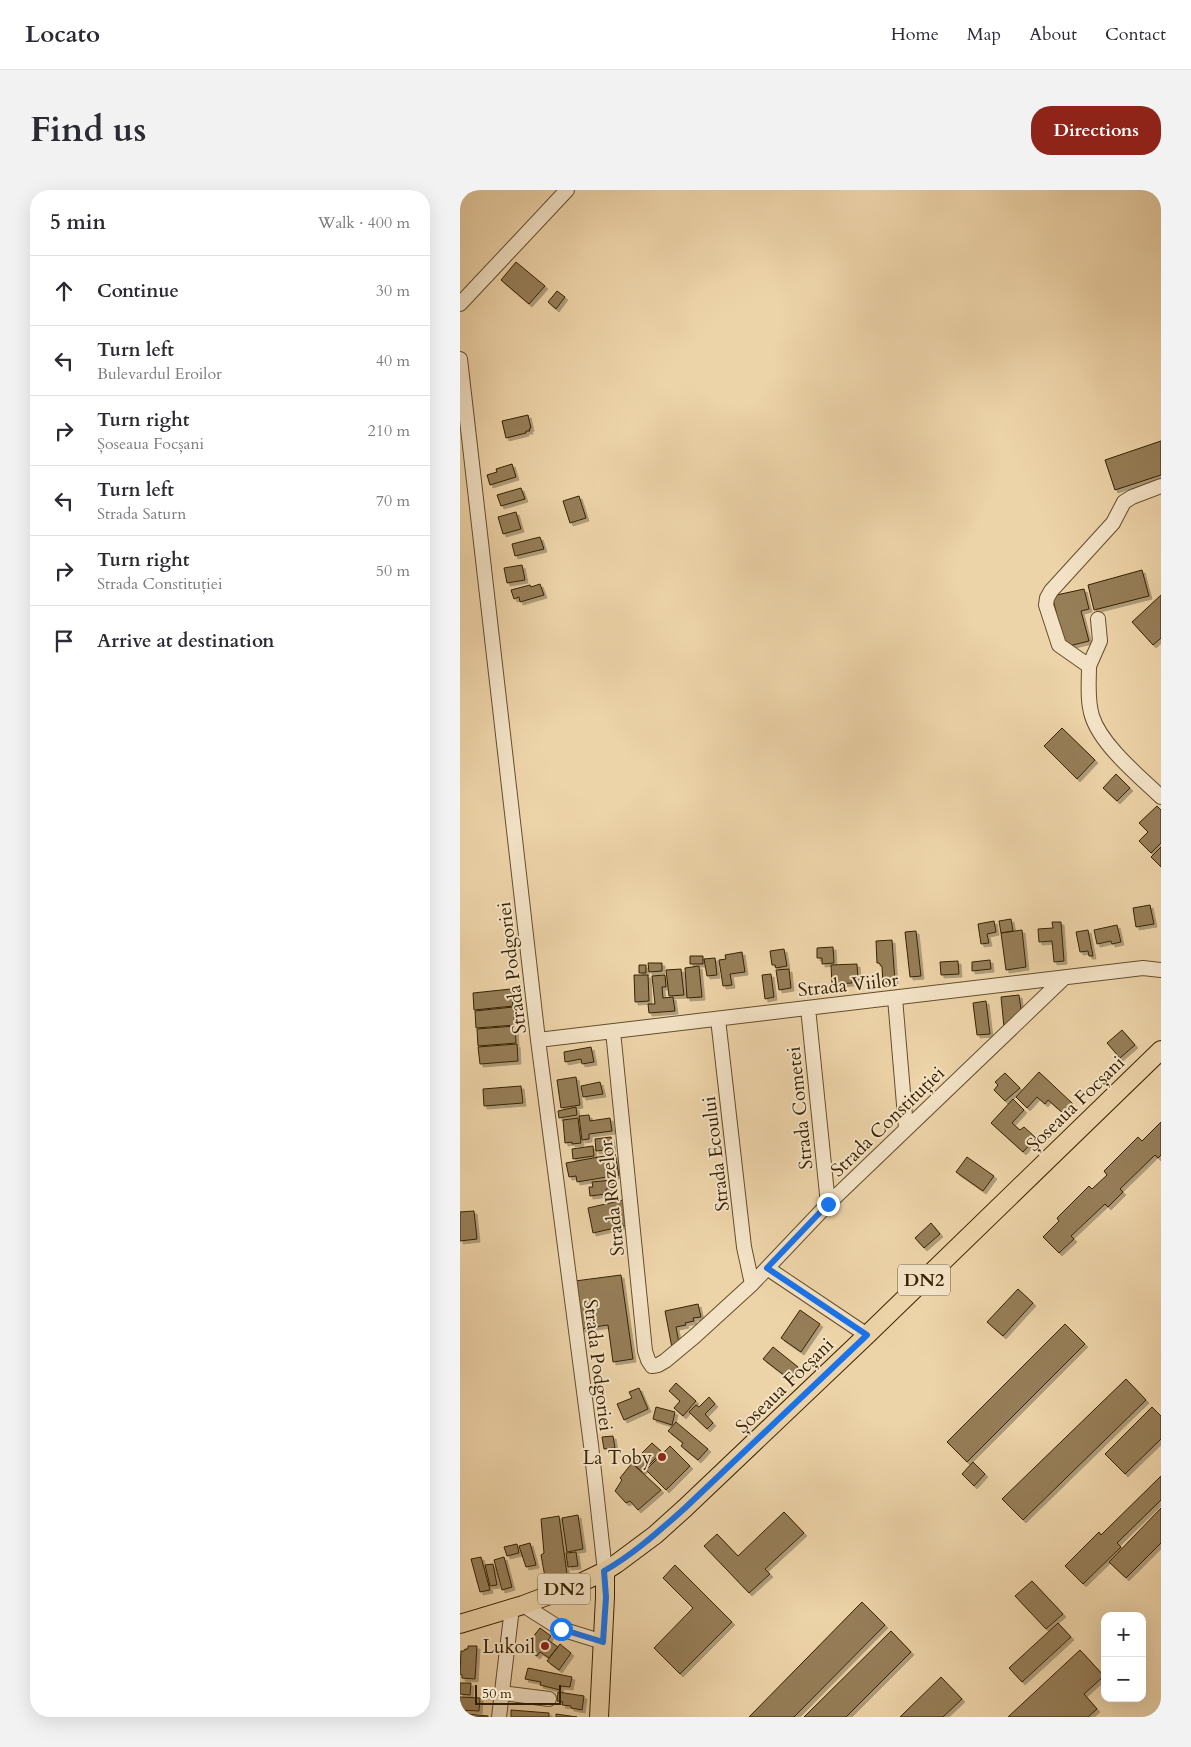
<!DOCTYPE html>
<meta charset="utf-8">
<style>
body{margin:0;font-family:Cardo,serif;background:#f2f2f3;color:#2b2b33}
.controls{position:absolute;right:15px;bottom:15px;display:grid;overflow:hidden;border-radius:10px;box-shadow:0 5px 20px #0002}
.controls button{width:45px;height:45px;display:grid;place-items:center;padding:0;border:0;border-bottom:1px solid #e1e1e2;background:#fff;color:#2b2b33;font:25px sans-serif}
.scale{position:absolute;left:15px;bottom:12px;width:86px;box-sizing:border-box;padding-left:5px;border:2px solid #372202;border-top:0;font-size:14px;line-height:18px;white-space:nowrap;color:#372202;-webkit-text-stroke:4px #f3e2c6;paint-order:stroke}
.stop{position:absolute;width:15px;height:15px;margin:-11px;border:4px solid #1a73e8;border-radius:50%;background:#fff}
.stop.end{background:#1a73e8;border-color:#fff;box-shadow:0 1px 5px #0008}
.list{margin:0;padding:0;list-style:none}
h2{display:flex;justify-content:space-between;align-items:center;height:65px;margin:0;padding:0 20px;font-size:21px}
h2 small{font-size:16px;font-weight:400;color:#7c7c81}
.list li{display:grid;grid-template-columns:32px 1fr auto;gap:15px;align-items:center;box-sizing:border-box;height:70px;padding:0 20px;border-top:1px solid #e1e1e2}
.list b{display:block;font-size:19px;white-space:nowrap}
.list p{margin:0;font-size:16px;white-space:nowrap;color:#7c7c81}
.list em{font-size:16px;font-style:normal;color:#7c7c81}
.icon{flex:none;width:28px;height:28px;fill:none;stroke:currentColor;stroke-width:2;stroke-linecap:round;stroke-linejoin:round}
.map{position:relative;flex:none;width:701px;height:1527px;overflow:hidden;border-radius:20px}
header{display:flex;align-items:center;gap:30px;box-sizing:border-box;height:70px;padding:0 25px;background:#fff;border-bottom:1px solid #e1e1e2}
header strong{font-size:24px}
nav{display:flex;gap:28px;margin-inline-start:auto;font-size:18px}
.intro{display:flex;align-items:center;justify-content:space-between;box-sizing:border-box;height:120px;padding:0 30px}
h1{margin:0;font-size:35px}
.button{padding:12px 22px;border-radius:20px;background:#8f2418;color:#fff;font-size:18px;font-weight:700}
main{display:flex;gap:30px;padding:0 30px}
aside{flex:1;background:#fff;border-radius:20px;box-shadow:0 5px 20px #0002}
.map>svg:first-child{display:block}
.building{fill:#967e58;stroke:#372202;filter:url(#shadow)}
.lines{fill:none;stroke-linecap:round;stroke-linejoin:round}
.minor-casing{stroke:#644e2c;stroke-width:16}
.major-casing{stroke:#372202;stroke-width:20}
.minor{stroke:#f3e2c6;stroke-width:14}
.major{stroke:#edd3a8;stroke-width:18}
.route{stroke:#1a73e8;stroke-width:6}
.poi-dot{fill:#8f2418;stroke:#f3e2c6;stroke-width:2}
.labels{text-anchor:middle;stroke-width:4;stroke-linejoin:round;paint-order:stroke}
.shield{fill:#f3e2c6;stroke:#6f5c3d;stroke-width:1}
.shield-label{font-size:18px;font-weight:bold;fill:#372202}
.street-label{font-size:19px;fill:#372202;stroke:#f3e2c6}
.poi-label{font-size:19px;fill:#372202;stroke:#f3e2c6;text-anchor:end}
</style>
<header>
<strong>Locato</strong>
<nav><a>Home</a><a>Map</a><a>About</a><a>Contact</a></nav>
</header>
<div class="intro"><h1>Find us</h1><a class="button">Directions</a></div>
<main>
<aside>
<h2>5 min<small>Walk · 400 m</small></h2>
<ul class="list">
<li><svg class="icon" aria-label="ahead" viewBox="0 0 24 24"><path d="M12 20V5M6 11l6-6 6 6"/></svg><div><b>Continue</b></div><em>30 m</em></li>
<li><svg class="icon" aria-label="left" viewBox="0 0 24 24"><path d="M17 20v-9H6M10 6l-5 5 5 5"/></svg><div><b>Turn left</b><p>Bulevardul Eroilor</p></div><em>40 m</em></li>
<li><svg class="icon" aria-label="right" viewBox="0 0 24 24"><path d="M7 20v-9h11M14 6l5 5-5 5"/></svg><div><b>Turn right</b><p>Șoseaua Focșani</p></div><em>210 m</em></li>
<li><svg class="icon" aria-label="left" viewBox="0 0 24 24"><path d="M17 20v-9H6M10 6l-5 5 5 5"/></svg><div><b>Turn left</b><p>Strada Saturn</p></div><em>70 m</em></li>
<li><svg class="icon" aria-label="right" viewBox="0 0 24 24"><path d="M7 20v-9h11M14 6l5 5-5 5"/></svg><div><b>Turn right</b><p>Strada Constituției</p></div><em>50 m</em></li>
<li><svg class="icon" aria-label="arrive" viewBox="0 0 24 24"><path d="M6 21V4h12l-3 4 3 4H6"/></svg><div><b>Arrive at destination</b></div></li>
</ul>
</aside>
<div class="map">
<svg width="701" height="1527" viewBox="0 0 701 1527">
<defs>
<filter id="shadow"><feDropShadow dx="3" dy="3" stdDeviation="0" flood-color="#0004"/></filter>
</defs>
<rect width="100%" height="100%" fill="#edd3a8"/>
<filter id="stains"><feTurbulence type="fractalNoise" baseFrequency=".004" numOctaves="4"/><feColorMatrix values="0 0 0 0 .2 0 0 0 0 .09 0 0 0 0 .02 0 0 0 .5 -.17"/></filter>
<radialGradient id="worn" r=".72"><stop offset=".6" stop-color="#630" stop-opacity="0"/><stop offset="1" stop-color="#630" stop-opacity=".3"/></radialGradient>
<path class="building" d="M56 72 85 96 69 114 41 90Z
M97 101 105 107 96 119 88 112Z
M68 225 71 238 69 239 70 241H66V243L46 248 42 231Z
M701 251V285L655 300 645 270Z
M52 274 56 287 30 295 27 285 37 282 36 279Z
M61 298 65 309 41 316 37 305Z
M119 306 126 328 110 333 103 311Z
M56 322 61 339 43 344 38 327Z
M80 347 84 359 55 366 52 354Z
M62 375 65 390 47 393 44 378Z
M682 380 689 406 634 420 628 395Z
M80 394 84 405 60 412 59 407 54 409 51 400 70 395 71 397Z
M624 399 629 419 621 421 629 451 605 457 592 406Z
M701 405V448L693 455 672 432Z
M602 538 635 570 617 589 584 556Z
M656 584 670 598 657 611 643 598Z
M697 616 701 620V653L691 663 679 651 688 642 679 633Z
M701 657V677L691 667Z
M690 715 694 734 676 737 673 718Z
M551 729 553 741 541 743 539 731Z
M534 731 536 742 527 744 529 753 521 754 518 734Z
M592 732H601L604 771 594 772 592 751 579 752 578 739 593 738Z
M657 735 661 752 652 754 651 751 637 754 634 740Z
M562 740 566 777 546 780 541 743Z
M628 740 633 766H629L628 761 620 762 616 742Z
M456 741 461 786 450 787 445 742Z
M432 750 435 792 423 793 422 777 419 773H417L416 751Z
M373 757 374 773 362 774V768H357V758Z
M324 759 327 776 316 778 315 775H312L310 761Z
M282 762 285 782 270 784 272 795 263 796 259 770 266 769 265 765Z
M230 766H243V774H230Z
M255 768 257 785 247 786 244 769Z
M530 770 531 779 512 781V772Z
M498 771 499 784 481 785 480 772Z
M188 773H202V781L189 782Z
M397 774 398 790H392V793L372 794 371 775Z
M179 775H186V783H179Z
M239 776 242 807 227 808 225 778Z
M221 779 224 805 209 806 206 780Z
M329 779 331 798 319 800 316 780Z
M311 784 314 807 305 809 302 785Z
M174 785H188L189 811 175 812Z
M205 785 206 797H202L203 808 213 807 215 821 189 823 188 814H195L192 786Z
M51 799 53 816 14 820 13 803Z
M559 805 561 819 544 837 541 807Z
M526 811 530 844 517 845 513 813Z
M53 817 55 835 16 838 15 821Z
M55 836 56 853 18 856 17 839Z
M662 840 675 855 660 868 647 853Z
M57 854 58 871 20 874 18 857Z
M131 857 134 872 122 874 121 869 105 872 104 862Z
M579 882 613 914 604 924 588 910 585 914 577 907 567 918 556 907Z
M545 883 560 898 545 911 534 900 538 895 535 892Z
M116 887 120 915 101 918 97 890Z
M140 892 143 904 123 907 121 896Z
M61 896 63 913 24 916 23 899Z
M553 909 564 920 552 933 560 940 564 937 576 948 563 962 531 933Z
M116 917 117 925 99 928 98 921Z
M129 925 130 931 150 928 152 941 129 944V949L122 950 119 926Z
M118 928 121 953 112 954V952L105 953 103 930Z
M701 932V965L698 968 695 965 660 999 663 1002 648 1017 645 1014 611 1046 614 1049 599 1063 583 1047 599 1031 597 1028 629 996 632 999 647 985 644 981 678 947 682 951Z
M151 947 153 959 136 961 135 949Z
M133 956 134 966 113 969 112 959Z
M155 964 159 985 117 992 116 986 109 987 106 973Z
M507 967 534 986 523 1001 496 982Z
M153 990 154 998 146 999V1004L130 1006 129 997H133L132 992Z
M163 1010 168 1035 133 1043 128 1018Z
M14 1021 17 1049 0 1051V1022Z
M471 1033 480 1044 464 1058 455 1048Z
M161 1085 173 1169 153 1172 148 1135 121 1139 115 1091Z
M558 1099 573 1113 543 1146 527 1132Z
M238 1114 241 1127 233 1128 234 1131 225 1133 226 1135 216 1137 219 1153 212 1158 205 1121Z
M340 1120 360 1134 341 1162 321 1148Z
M605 1134 625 1154 507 1272 487 1252Z
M313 1157 338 1177 329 1189 303 1169Z
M666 1189 686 1210 563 1330 542 1309Z
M216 1193 236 1211 223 1226 214 1218 220 1211 209 1201Z
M179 1198 188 1219 164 1230 157 1214 172 1208 169 1202Z
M249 1207 255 1214 245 1224 253 1233 247 1239 229 1222 236 1215 239 1217Z
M196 1217 215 1222 212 1235 193 1229Z
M692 1217 701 1226V1249L665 1284 645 1264Z
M216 1232 248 1259 238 1270 221 1256 223 1253 208 1241Z
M153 1246 155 1258 144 1259 142 1247Z
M192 1253 202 1262 182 1282 172 1273Z
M210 1256 230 1276 206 1300 186 1280Z
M513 1272 525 1284 514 1296 502 1284Z
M172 1273 201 1300 178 1320 170 1311 166 1313 155 1301 162 1290 160 1288Z
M701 1286V1310L657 1353 661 1357 623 1394 605 1376 639 1342 641 1345Z
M701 1318V1353L666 1388 649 1372Z
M324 1322 344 1343 305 1379 310 1384 289 1403 244 1356 257 1344 278 1366Z
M118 1325 123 1359 107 1362 102 1328Z
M99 1326 107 1384 85 1387 81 1365 84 1363 81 1329Z
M70 1353 76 1375 66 1377 59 1356Z
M57 1354 59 1363 47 1366 44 1357Z
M116 1362 118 1376 108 1377 106 1363Z
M21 1367 30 1400 20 1402 11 1369Z
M44 1367 52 1397 42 1400 34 1370Z
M33 1374 37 1395 30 1396 25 1375Z
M215 1375 272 1432 220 1484 194 1458 233 1418 203 1388Z
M572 1391 603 1424 586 1439 555 1406Z
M402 1412 425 1435 334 1527H289Z
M598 1433 611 1447 562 1492 549 1478Z
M80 1438 91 1446 88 1450 98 1457 89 1468 80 1462 77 1466 65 1457Z
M431 1441 451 1462 386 1527H344Z
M100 1454 111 1463 99 1480 87 1471Z
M8 1456H17L15 1489 2 1488V1485L0 1484 1 1461H4L5 1459H8Z
M620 1460 644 1486 624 1504 637 1519 628 1527H548Z
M68 1478 112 1487 110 1497 101 1496 100 1500 80 1495 81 1492 65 1489Z
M481 1487 502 1509 483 1527H440Z
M0 1493H11L10 1505 0 1504Z
M98 1502 124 1506 122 1520 111 1518V1516L102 1515 103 1512 97 1511Z
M0 1507 20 1508 19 1521 0 1520Z
M51 1520 89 1523V1527H51Z
M7 1524 28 1526V1527H7Z
M96 1524 117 1527H96Z"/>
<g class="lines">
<g class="minor-casing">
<path id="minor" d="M0 114 107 0
M0 169 78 850 131 1255 145 1381
M701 296 672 307 664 312 653 333 591 401 587 408 586 415 599 455 629 476C629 492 627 510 632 526 641 555 679 586 701 607
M629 476 640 451 638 429
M435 808 446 938
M348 818 368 1014
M258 829 284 1057 292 1094
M153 841 185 1161 188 1170 192 1176 198 1175 205 1171 235 1146 292 1094 368 1014 604 788
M78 850 683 778 701 780
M307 1078 407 1145
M63 1415 101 1439 143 1452
M42 1503 89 1509
M39 1527 52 1418"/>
</g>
<g class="major-casing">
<path id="major" d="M0 1434 63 1415 116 1395 145 1381 156 1374 195 1345 225 1318 407 1145 701 860
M139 1527 145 1407V1381"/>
</g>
<use href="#minor" class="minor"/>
<use href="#major" class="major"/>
</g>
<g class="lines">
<path class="route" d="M101 1439 143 1452 146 1407 144 1381C174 1364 199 1341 225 1318L407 1145 307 1078 368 1014"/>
</g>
<g class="poi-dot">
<circle cx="202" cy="1267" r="5"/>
<circle cx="85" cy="1456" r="5"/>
</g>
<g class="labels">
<g class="shield">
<rect x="438" y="1074.5" width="52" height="31" rx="4"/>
<rect x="78" y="1383.5" width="52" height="31" rx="4"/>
</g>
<g class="shield-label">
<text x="464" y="1096">DN2</text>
<text x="104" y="1405">DN2</text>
</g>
<g class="street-label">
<text transform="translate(51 778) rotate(-97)" y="7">Strada Podgoriei</text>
<text transform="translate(388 794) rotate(-6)" y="7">Strada Viilor</text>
<text transform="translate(615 913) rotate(-44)" y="7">Șoseaua Focșani</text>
<text transform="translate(339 918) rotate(-96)" y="7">Strada Cometei</text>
<text transform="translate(427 931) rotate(-44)" y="7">Strada Constituției</text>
<text transform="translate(255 964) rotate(-97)" y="7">Strada Ecoului</text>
<text transform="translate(151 1008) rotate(-96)" y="7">Strada Rozelor</text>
<text transform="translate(139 1175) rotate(83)" y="7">Strada Podgoriei</text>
<text transform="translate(324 1195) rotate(-44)" y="7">Șoseaua Focșani</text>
</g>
<g class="poi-label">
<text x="192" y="1274">La Toby</text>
<text x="75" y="1463">Lukoil</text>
</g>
</g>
<rect width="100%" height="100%" filter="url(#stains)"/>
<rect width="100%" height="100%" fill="url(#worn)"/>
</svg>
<div class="controls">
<button>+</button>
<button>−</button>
</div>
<div class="scale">50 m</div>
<div class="stop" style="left:101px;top:1439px"></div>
<div class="stop end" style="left:368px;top:1014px"></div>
</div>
</main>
